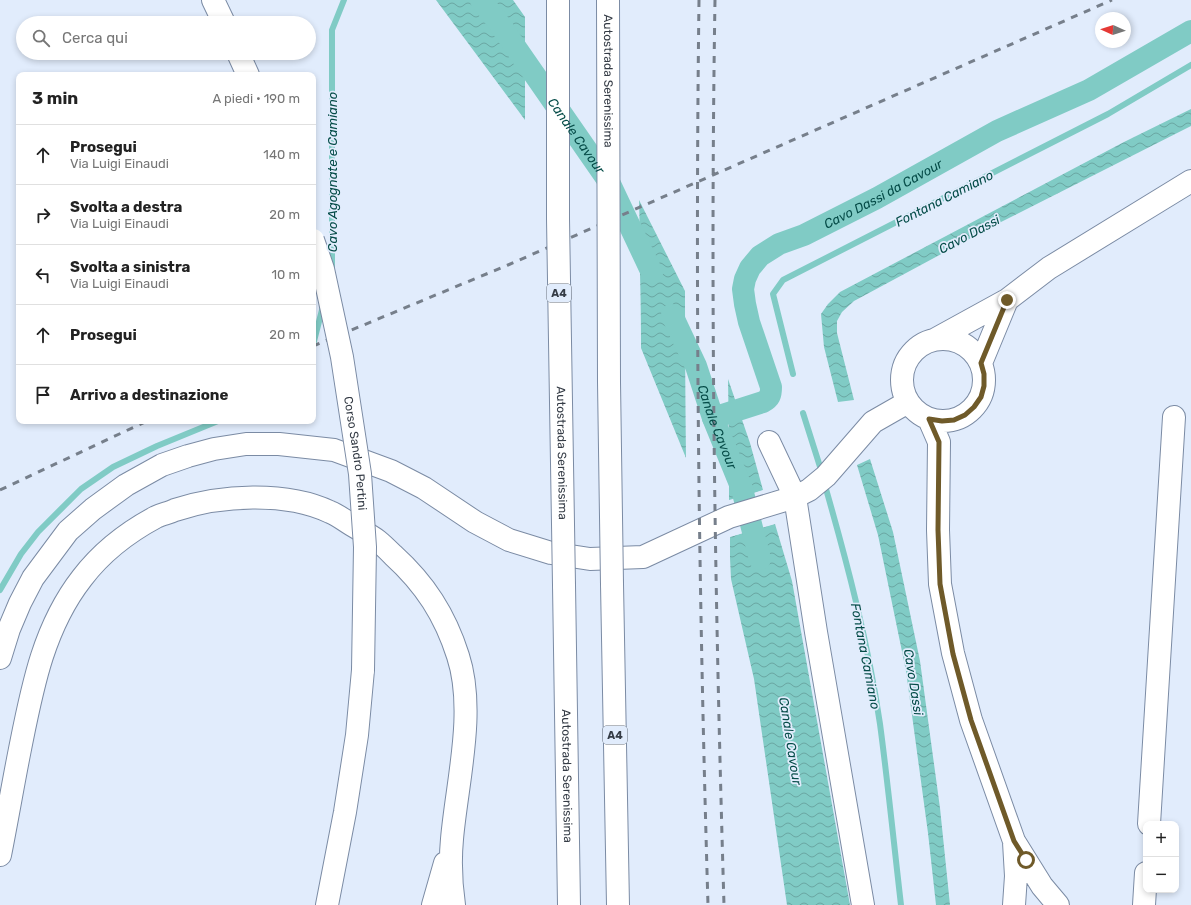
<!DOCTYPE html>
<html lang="it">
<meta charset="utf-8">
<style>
body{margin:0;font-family:Rubik,sans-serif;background:#f2f2f2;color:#222}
.controls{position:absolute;right:12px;bottom:12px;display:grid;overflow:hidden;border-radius:8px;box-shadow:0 2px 6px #0003}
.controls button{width:36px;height:36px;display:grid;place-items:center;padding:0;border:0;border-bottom:1px solid #e0e0e0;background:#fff;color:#222;font:20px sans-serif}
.compass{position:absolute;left:1095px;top:12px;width:36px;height:36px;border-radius:50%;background:#fff;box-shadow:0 2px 6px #0003;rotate:273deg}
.stop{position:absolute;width:12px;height:12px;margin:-9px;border:3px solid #6f5a29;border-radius:50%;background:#fff}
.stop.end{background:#6f5a29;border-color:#fff;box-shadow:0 1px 4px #0008}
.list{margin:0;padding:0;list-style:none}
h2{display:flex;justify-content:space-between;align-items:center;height:52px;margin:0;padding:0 16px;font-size:17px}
h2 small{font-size:13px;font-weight:400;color:#767676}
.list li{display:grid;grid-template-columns:26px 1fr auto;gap:12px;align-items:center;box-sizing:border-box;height:60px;padding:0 16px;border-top:1px solid #e0e0e0}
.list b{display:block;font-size:15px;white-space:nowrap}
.list p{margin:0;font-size:13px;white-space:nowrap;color:#767676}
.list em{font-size:13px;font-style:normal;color:#767676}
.icon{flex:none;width:22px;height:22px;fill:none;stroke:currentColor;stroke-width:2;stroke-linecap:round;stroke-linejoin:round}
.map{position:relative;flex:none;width:1191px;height:905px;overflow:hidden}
.search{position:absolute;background:#fff;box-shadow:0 2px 6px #0003;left:16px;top:16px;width:300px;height:44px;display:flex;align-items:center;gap:10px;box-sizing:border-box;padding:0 14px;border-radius:22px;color:#767676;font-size:15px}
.panel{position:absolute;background:#fff;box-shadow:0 2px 6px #0003;left:16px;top:72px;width:300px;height:352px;border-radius:8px}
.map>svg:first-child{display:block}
.water{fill:url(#water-waves)}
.pier{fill:#e1ecfc}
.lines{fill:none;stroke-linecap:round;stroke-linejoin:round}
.stream{stroke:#80cbc5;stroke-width:6}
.canal{stroke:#80cbc5;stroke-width:22}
.minor-casing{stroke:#7b8ba4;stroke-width:24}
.major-casing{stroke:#7b8ba4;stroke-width:24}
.highway-casing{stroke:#7b8ba4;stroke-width:24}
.minor{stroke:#fff;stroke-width:22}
.major{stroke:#fff;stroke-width:22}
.highway{stroke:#fff;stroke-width:22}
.rail{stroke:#767f8b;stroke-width:3;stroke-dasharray:7 7;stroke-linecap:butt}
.major-bridge-casing{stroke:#7b8ba4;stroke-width:24;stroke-linecap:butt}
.highway-bridge-casing{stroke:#7b8ba4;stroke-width:24;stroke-linecap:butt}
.major-bridge{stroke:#fff;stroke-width:22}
.highway-bridge{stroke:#fff;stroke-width:22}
.route{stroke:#6f5a29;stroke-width:5}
.labels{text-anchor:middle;stroke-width:3.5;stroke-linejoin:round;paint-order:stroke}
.shield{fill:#e1ecfc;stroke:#69717d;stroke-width:1}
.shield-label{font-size:11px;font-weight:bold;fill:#353c46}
.street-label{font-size:12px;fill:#353c46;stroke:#e1ecfc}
.water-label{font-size:13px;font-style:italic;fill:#054c48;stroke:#e1ecfc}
</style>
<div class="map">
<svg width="1191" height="905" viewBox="0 0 1191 905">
<defs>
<pattern id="water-waves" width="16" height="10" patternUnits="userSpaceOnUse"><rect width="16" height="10" fill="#80cbc5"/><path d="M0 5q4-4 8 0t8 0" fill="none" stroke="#6aa6a2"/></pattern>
</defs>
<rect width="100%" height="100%" fill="#e1ecfc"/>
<path class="water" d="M436 0H513L525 17V120Z
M1191 109V126L999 223 854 301 842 312 837 321V333L854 400 838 402 824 347 821 314 828 304 840 292 1124 142Z
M639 200 685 291 686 458 641 348Z
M728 379 750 443 763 490 729 501Z
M870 459 893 532 920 661 940 808 950 905H936L928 833 906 671 878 535 857 465Z
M775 524 792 581 850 905H787L754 679 731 579 729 537Z"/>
<path class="pier" d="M525 13 527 17V120L525 122Z
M639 198 641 348V353L639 348 637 200Z
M685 287 687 291 688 458 686 460Z
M728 377 729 500 765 490 764 491 729 503 727 501 726 379Z
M775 522 777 523 730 537V587L729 579 727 536Z"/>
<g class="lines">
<path class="stream" d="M332 270V30L344 0
M313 345 323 306
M793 374 773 294 783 280 1108 114 1191 65
M803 413 822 473
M824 482C847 562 868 642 880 724 888 784 894 845 901 905
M0 590 21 554 38 532 81 489 113 467 157 446 218 421"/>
<g class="canal">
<path id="s1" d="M481 0 498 22 609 182 652 273"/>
<path id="s2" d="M672 315 696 366 713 418 742 489 760 559"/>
<path id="s3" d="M713 418 763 402C770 398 771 395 771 387L749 322 745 304 743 289 745 279 750 268 760 256 779 244 804 235 877 198 997 131 1089 90 1191 31"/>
</g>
<g class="minor-casing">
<path id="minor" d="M936 339 1007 300 1049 268 1191 181
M902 380a41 41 0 1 1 82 0a41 41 0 1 1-82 0Z
M981 363 1007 300
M929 419 939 442 938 530 940 584 953 653 971 720 1014 841 1042 886 1058 905
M769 442 795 497 816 632 863 905
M0 658 9 629 20 603 33 578 68 531 93 509 126 485 162 465 188 456 214 449 246 444H279L334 450 391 471 424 488 475 522 509 540 551 553 590 559 643 557 729 517 795 497 809 490 826 476 873 422 908 402
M1149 824 1174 417
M0 855C7 820 13 784 20 749 32 689 43 628 82 578 101 553 128 532 156 517 162 514 169 513 175 510 220 495 286 491 330 512 338 515 345 521 352 525 360 530 370 535 378 541 383 545 388 550 393 555 425 584 445 615 458 656 476 711 457 782 452 839 450 860 451 884 454 905
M433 905 445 863
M1014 905 1016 876 1014 842
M1144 905 1146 873"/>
</g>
<g class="major-casing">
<path id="major" d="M213 0 224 23
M238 53 248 75
M327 905 345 812 357 735 363 670"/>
</g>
<g class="highway-casing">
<g id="highway">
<path d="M612 584 618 905"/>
<path id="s4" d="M564 585 569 905"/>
</g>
</g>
<use href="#minor" class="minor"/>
<use href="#major" class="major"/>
<use href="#highway" class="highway"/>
<path class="rail" d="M699 0C695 302 699 604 708 905
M715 0C710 302 715 603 724 905
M313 346 508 265 1112 0
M0 490 147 421"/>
<g class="major-bridge-casing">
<g id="major-bridge">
<path id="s5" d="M313 240 323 269 342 357 360 474 365 547 363 670"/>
</g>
</g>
<g class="highway-bridge-casing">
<g id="highway-bridge">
<path id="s6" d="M558 0V219L564 585"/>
<path id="s7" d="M608 0 609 382 612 584"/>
</g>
</g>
<use href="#major-bridge" class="major-bridge"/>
<use href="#highway-bridge" class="highway-bridge"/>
</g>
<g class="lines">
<path class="route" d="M1007 300 981 363 984 374V386L981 397 974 407 965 415 954 420 942 421 929 419 939 442 938 530 940 584 953 654 971 720 1014 841 1026 860"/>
</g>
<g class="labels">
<g class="shield">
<rect x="547" y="284" width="24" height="18" rx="3"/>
<rect x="603" y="726" width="24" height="18" rx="3"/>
</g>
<g class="shield-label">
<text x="559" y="297">A4</text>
<text x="615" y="739">A4</text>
</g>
<g class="street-label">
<text dy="4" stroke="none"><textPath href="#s7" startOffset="81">Autostrada Serenissima</textPath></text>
<text dy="4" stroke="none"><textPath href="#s5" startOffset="218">Corso Sandro Pertini</textPath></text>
<text dy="4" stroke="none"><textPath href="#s6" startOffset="453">Autostrada Serenissima</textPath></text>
<text dy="4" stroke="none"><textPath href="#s4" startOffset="191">Autostrada Serenissima</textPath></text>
</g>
<g class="water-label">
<text dy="5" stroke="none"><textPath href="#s1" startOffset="166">Canale Cavour</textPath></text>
<text transform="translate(332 172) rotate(-90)" y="5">Cavo Agognate e Camiano</text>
<text dy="5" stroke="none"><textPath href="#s3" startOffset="349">Cavo Dassi da Cavour</textPath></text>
<text transform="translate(944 198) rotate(-27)" y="5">Fontana Camiano</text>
<text transform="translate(969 234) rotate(-28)" y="5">Cavo Dassi</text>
<text dy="5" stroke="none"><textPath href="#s2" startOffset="121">Canale Cavour</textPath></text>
<text transform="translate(866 656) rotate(79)" y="5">Fontana Camiano</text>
<text transform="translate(914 682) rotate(81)" y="5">Cavo Dassi</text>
<text transform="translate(791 741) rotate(81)" y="5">Canale Cavour</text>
</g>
</g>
</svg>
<div class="controls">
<button>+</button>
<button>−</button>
</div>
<svg class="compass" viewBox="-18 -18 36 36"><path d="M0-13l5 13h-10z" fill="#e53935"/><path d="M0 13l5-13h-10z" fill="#767676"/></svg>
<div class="stop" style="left:1026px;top:860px"></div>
<div class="stop end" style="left:1007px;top:300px"></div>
<div class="search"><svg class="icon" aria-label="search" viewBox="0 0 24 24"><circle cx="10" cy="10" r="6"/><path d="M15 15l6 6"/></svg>Cerca qui</div>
<section class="panel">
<h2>3 min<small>A piedi · 190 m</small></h2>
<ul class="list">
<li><svg class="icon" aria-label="ahead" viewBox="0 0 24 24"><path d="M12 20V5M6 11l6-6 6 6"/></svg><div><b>Prosegui</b><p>Via Luigi Einaudi</p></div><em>140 m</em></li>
<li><svg class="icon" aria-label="right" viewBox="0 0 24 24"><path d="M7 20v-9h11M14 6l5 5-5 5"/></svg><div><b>Svolta a destra</b><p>Via Luigi Einaudi</p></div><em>20 m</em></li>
<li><svg class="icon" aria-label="left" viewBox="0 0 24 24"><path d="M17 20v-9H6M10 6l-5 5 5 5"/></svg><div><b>Svolta a sinistra</b><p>Via Luigi Einaudi</p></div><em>10 m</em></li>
<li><svg class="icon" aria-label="ahead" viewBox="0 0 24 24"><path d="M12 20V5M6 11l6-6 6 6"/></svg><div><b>Prosegui</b></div><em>20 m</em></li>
<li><svg class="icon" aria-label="arrive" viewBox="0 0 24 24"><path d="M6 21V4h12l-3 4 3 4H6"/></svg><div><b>Arrivo a destinazione</b></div></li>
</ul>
</section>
</div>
